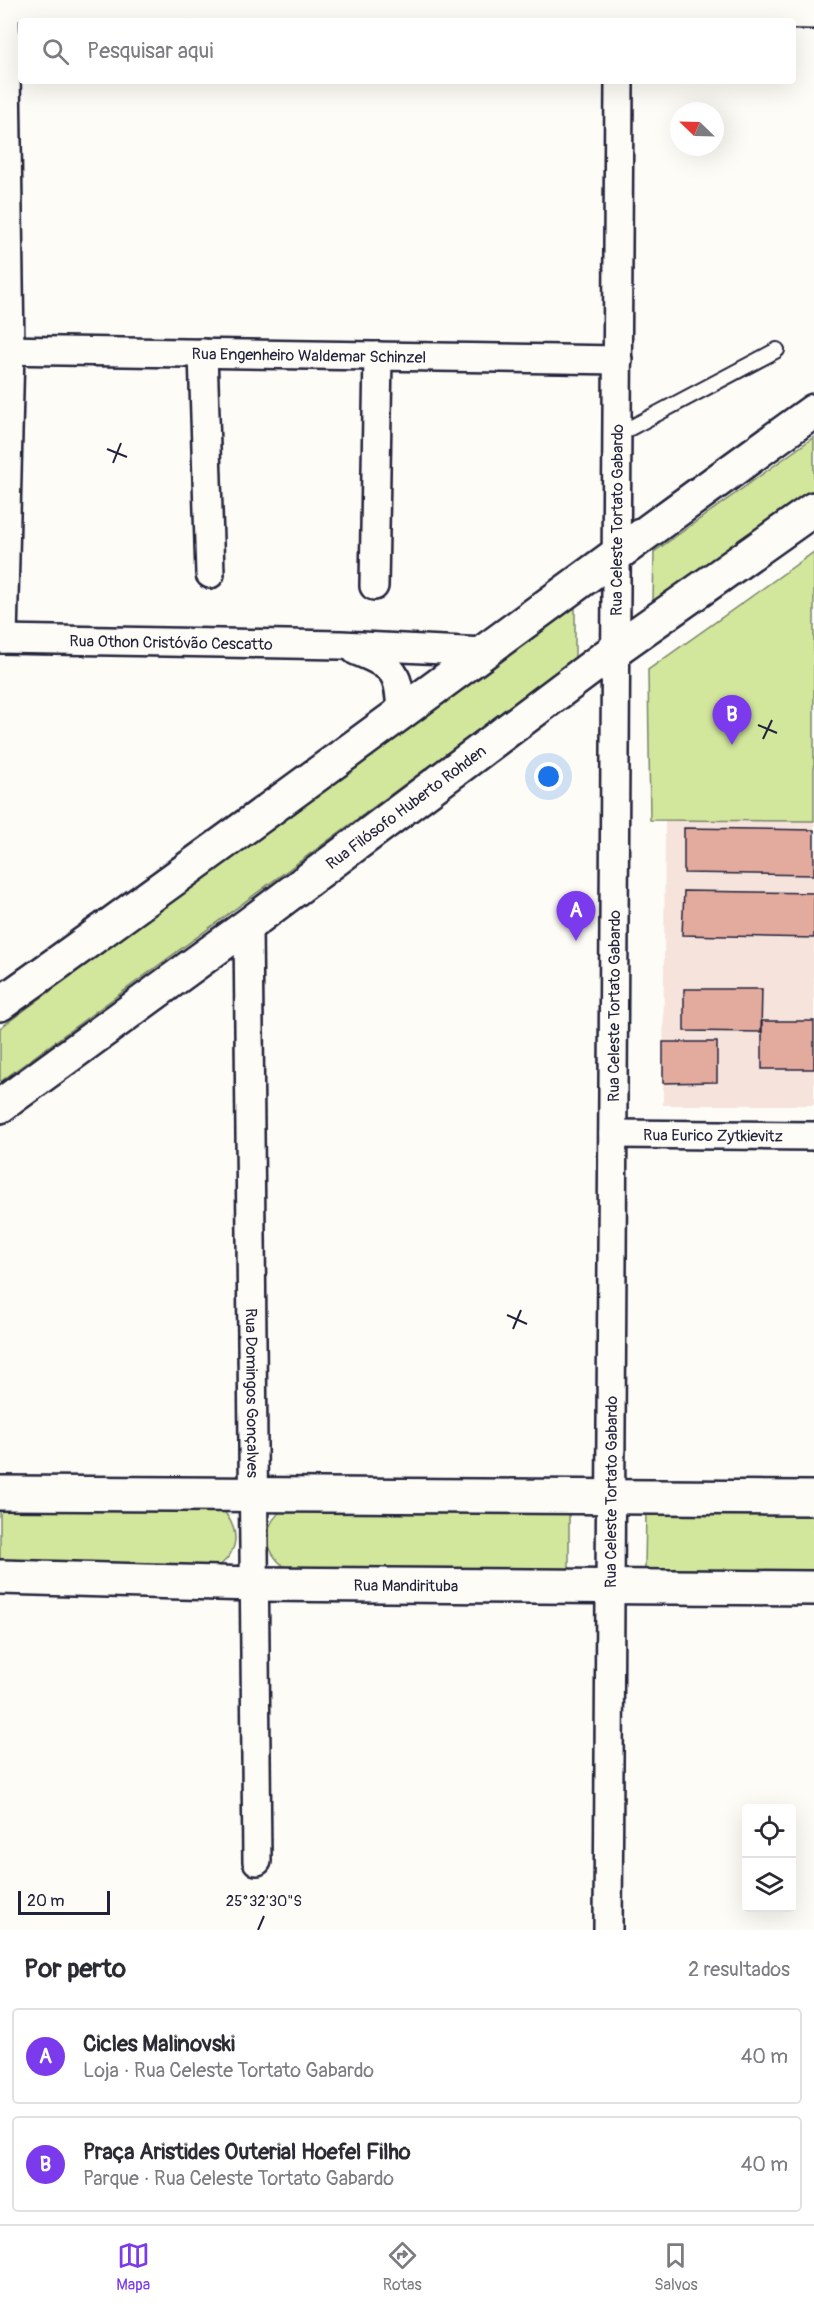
<!DOCTYPE html>
<html lang="pt">
<meta charset="utf-8">
<style>
body{margin:0;font-family:Pangolin,sans-serif;background:#f7f7f7;color:#2b2b33}
.controls{position:absolute;right:18px;bottom:18px;display:grid;overflow:hidden;border-radius:6px;box-shadow:0 6px 24px #0002}
.controls button{width:54px;height:54px;display:grid;place-items:center;padding:0;border:0;border-bottom:2px solid #e1e1e2;background:#fff;color:#2b2b33;font:30px sans-serif}
.compass{position:absolute;left:670px;top:102px;width:54px;height:54px;border-radius:50%;background:#fff;box-shadow:0 6px 24px #0002;rotate:293deg}
.scale{position:absolute;left:18px;bottom:15px;width:92px;box-sizing:border-box;padding-left:6px;border:3px solid #22223b;border-top:0;font-size:16px;line-height:21px;white-space:nowrap;color:#22223b;-webkit-text-stroke:4px #fdfcf7;paint-order:stroke}
.you{position:absolute;left:549px;top:777px;width:21px;height:21px;margin:-15px;border:4px solid #fff;border-radius:50%;background:#1a73e8;box-shadow:0 0 0 9px #1a73e833}
.badge{display:grid;place-items:center;width:39px;height:39px;border-radius:50%;background:#7c3aed;color:#fff;font-size:20px;font-weight:700}
.pin{position:absolute;translate:-50% -50px;filter:drop-shadow(0 2px 3px #0008)}
.pin::after{content:'';position:absolute;top:32px;width:21px;height:18px;background:inherit;clip-path:polygon(0 0,100% 0,50% 100%)}
.list{margin:0;padding:0;list-style:none}
h2{display:flex;justify-content:space-between;align-items:center;height:78px;margin:0;padding:0 24px;font-size:26px}
h2 small{font-size:20px;font-weight:400;color:#7c7c81}
.list li{display:grid;grid-template-columns:39px 1fr auto;gap:18px;align-items:center;box-sizing:border-box;height:96px;margin:0 12px 12px;padding:0 12px;border:2px solid #e1e1e2;border-radius:6px}
.list b{display:block;font-size:22px;white-space:nowrap}
.list p{margin:0;font-size:20px;white-space:nowrap;color:#7c7c81}
.list em{font-size:20px;font-style:normal;color:#7c7c81}
.icon{flex:none;width:33px;height:33px;fill:none;stroke:currentColor;stroke-width:2;stroke-linecap:round;stroke-linejoin:round}
.map{position:relative;flex:none;width:814px;height:1930px;overflow:hidden}
.search{position:absolute;background:#fff;box-shadow:0 6px 24px #0002;left:18px;right:18px;top:18px;height:66px;display:flex;align-items:center;gap:15px;box-sizing:border-box;padding:0 21px;border-radius:6px;color:#7c7c81;font-size:22px}
.sheet{height:294px;background:#fff}
nav{display:flex;justify-content:space-around;align-items:center;box-sizing:border-box;height:84px;border-top:2px solid #e1e1e2;background:#fff;font-size:16px;color:#7c7c81}
nav a{display:grid;justify-items:center;gap:3px}
nav .on{color:#7c3aed}
.map>svg:first-child{display:block}
.built{fill:#f5e3dc}
.green{fill:#d2e79c;stroke:#7a846c;stroke-width:1.5}
.building{fill:#e3aa9e;stroke:#22223b;stroke-width:1.5}
.lines{fill:none;stroke-linecap:round;stroke-linejoin:round}
.service-casing{stroke:#22223b;stroke-width:18}
.minor-casing{stroke:#22223b;stroke-width:32}
.tertiary-casing{stroke:#22223b;stroke-width:38}
.secondary-casing{stroke:#22223b;stroke-width:38}
.service{stroke:#fdfcf7;stroke-width:14}
.minor{stroke:#fdfcf7;stroke-width:27}
.tertiary{stroke:#fdfcf7;stroke-width:33}
.secondary{stroke:#fdfcf7;stroke-width:33}
.ticks{fill:none;stroke:#22223b;stroke-width:2}
.labels{text-anchor:middle;stroke-width:6;stroke-linejoin:round;paint-order:stroke}
.street-label{font-size:16px;fill:#22223b;stroke:#fdfcf7}
.ticks-label{font-size:15px;text-anchor:middle;fill:#22223b;stroke:#fdfcf7;stroke-width:6;stroke-linejoin:round;paint-order:stroke}
</style>
<div class="map">
<svg width="814" height="1930" viewBox="0 0 814 1930">
<rect width="100%" height="100%" fill="#fdfcf7"/>
<filter id="ink" filterUnits="userSpaceOnUse"><feTurbulence type="fractalNoise" baseFrequency=".0167" numOctaves="2"/><feDisplacementMap in="SourceGraphic" scale="12" xChannelSelector="R" yChannelSelector="G"/><feConvolveMatrix kernelMatrix="1 2 1 2 8 2 1 2 1" color-interpolation-filters="sRGB"/></filter>
<g filter="url(#ink)">
<path class="built" d="M665 820 814 821V1105H663Z"/>
<path class="green" d="M814 437V490L653 603 654 552Z
M814 552V821L650 820 648 670Z
M575 607V659L0 1082V1028Z
M285 1508 569 1511V1569L286 1568C263 1551 261 1525 285 1508Z
M0 1509 223 1510C241 1532 239 1553 215 1569L0 1566Z
M646 1511 814 1513V1572L645 1570Z"/>
<path class="building" d="M684 828 814 830V875L684 873Z
M684 891 814 893V938L682 935Z
M684 989H762L761 1032 684 1031Z
M762 1021H814V1069H762Z
M663 1042H717V1082L663 1083Z"/>
<g class="lines">
<g class="service-casing">
<path id="service" d="M617 435 777 350"/>
</g>
<g class="minor-casing">
<g id="minor">
<path id="s1" d="M0 350 618 360"/>
<path d="M203 353 210 574"/>
<path d="M374 586 378 356"/>
<path id="s2" d="M0 639 341 645 485 652"/>
<path d="M3 639 10 350 5 3"/>
<path d="M356 651C396 667 399 672 401 714"/>
<path id="s3" d="M248 925 257 1861"/>
<path id="s4" d="M613 1134 814 1136"/>
<path id="s5" d="M608 1930 619 81"/>
</g>
</g>
<g class="tertiary-casing">
<g id="tertiary">
<path d="M0 1493 814 1498"/>
<path id="s6" d="M0 1577 254 1584 814 1588"/>
</g>
</g>
<g class="secondary-casing">
<g id="secondary">
<path d="M0 3 619 8 814 12"/>
<path d="M0 1004C274 810 541 607 814 411"/>
<path id="s7" d="M0 1106 248 925 616 649 814 509"/>
</g>
</g>
<use href="#service" class="service"/>
<use href="#minor" class="minor"/>
<use href="#tertiary" class="tertiary"/>
<use href="#secondary" class="secondary"/>
</g>
</g>
<path class="ticks" d="M107 449 127 457M113 463 121 443M758 725 777 733M763 739 772 720M507 1315 527 1324M513 1329 521 1310M258 1930 264 1916"/>
<g class="labels">
<g class="street-label">
<text dy="6" stroke="none"><textPath href="#s1" startOffset="309">Rua Engenheiro Waldemar Schinzel</textPath></text>
<text dy="6" stroke="none"><textPath href="#s5" startOffset="1410">Rua Celeste Tortato Gabardo</textPath></text>
<text dy="6" stroke="none"><textPath href="#s2" startOffset="171">Rua Othon Cristóvão Cescatto</textPath></text>
<text dy="6" stroke="none"><textPath href="#s7" startOffset="504">Rua Filósofo Huberto Rohden</textPath></text>
<text dy="6" stroke="none"><textPath href="#s5" startOffset="924">Rua Celeste Tortato Gabardo</textPath></text>
<text dy="6" stroke="none"><textPath href="#s4" startOffset="100">Rua Eurico Zytkievitz</textPath></text>
<text dy="6" stroke="none"><textPath href="#s3" startOffset="468">Rua Domingos Gonçalves</textPath></text>
<text dy="6" stroke="none"><textPath href="#s5" startOffset="438">Rua Celeste Tortato Gabardo</textPath></text>
<text dy="6" stroke="none"><textPath href="#s6" startOffset="406">Rua Mandirituba</textPath></text>
</g>
</g>
<g class="ticks-label">
<text x="264" y="1906">25°32'30"S</text>
</g>
</svg>
<div class="controls">
<button><svg class="icon" aria-label="locate" viewBox="0 0 24 24"><circle cx="12" cy="12" r="6"/><path d="M12 2v4M12 18v4M2 12h4M18 12h4"/></svg></button>
<button><svg class="icon" aria-label="layers" viewBox="0 0 24 24"><path d="M12 4l9 5-9 5-9-5zM3 14l9 5 9-5"/></svg></button>
</div>
<svg class="compass" viewBox="-18 -18 36 36"><path d="M0-13l5 13h-10z" fill="#e53935"/><path d="M0 13l5-13h-10z" fill="#7c7c81"/></svg>
<div class="scale">20 m</div>
<div class="you"></div>
<div class="pin badge" style="left:576px;top:941px">A</div>
<div class="pin badge" style="left:732px;top:745px">B</div>
<div class="search"><svg class="icon" aria-label="search" viewBox="0 0 24 24"><circle cx="10" cy="10" r="6"/><path d="M15 15l6 6"/></svg>Pesquisar aqui</div>
</div>
<section class="sheet">
<h2>Por perto<small>2 resultados</small></h2>
<ul class="list">
<li><span class="badge">A</span><div><b>Cicles Malinovski</b><p>Loja · Rua Celeste Tortato Gabardo</p></div><em>40 m</em></li>
<li><span class="badge">B</span><div><b>Praça Aristides Outerial Hoefel Filho</b><p>Parque · Rua Celeste Tortato Gabardo</p></div><em>40 m</em></li>
</ul>
</section>
<nav>
<a class="on"><svg class="icon" aria-label="map" viewBox="0 0 24 24"><path d="M3 6l6-2 6 2 6-2v14l-6 2-6-2-6 2zM9 4v14M15 6v14"/></svg>Mapa</a>
<a><svg class="icon" aria-label="directions" viewBox="0 0 24 24"><path d="M12 3l9 9-9 9-9-9zM9 14v-3h6M13 9l2 2-2 2"/></svg>Rotas</a>
<a><svg class="icon" aria-label="saved" viewBox="0 0 24 24"><path d="M7 4h10v16l-5-4-5 4z"/></svg>Salvos</a>
</nav>
